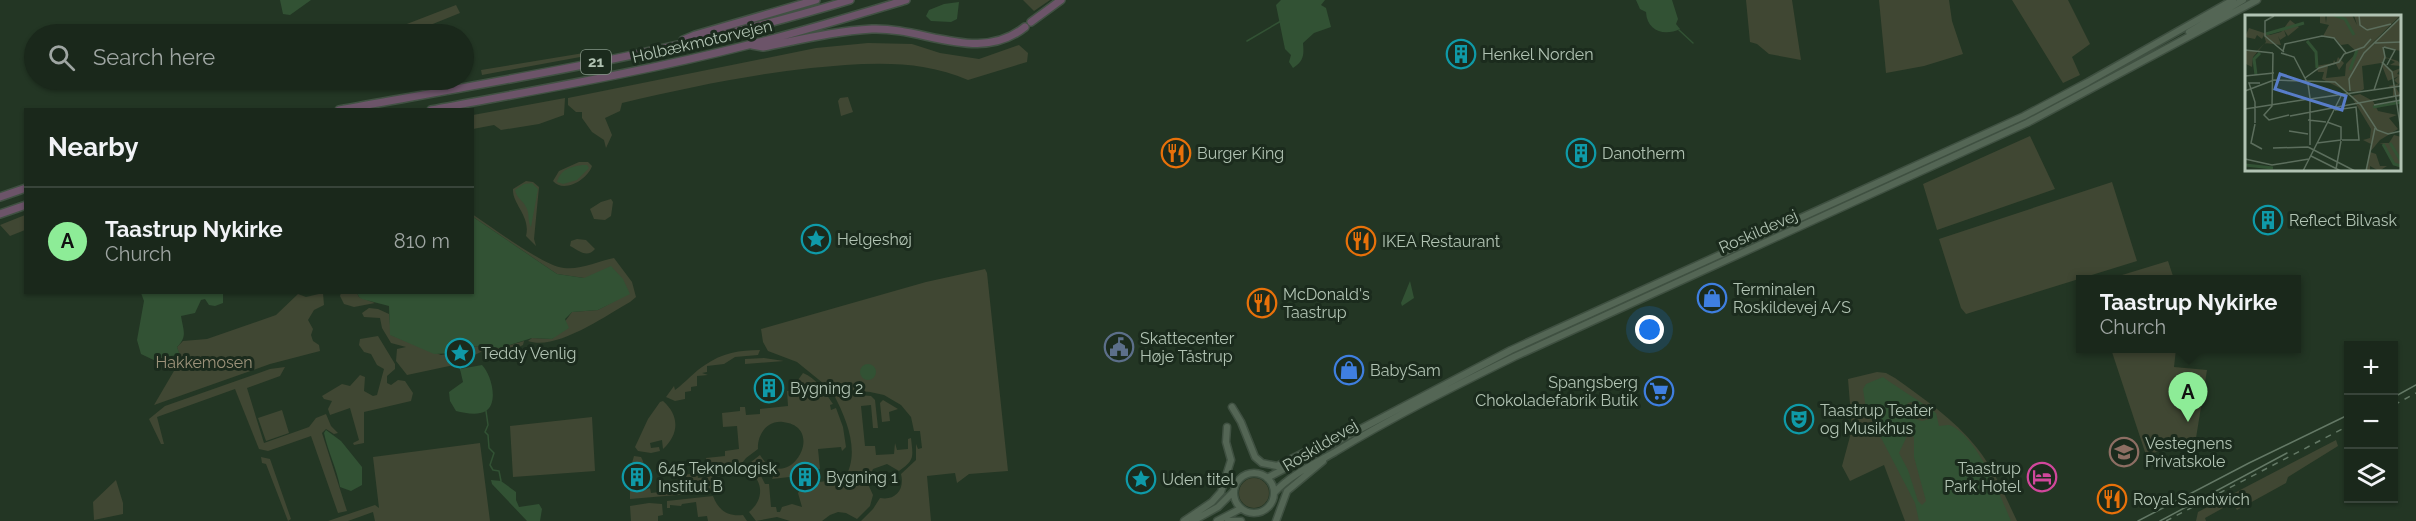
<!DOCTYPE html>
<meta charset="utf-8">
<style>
body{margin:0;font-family:Raleway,sans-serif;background:#273428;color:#f1f3f6}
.controls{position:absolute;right:18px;bottom:18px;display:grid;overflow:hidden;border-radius:0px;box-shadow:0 2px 4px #0004}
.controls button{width:54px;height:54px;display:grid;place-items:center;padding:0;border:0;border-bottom:2px solid #38443a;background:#1a281b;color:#f1f3f6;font:30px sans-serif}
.you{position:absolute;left:1650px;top:330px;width:21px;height:21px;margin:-15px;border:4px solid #fff;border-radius:50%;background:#1a73e8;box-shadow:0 0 0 9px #1a73e833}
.badge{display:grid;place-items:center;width:39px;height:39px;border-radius:50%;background:#8dec97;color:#111;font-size:20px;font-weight:700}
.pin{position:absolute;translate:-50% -50px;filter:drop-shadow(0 2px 3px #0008)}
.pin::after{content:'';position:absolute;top:32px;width:21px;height:18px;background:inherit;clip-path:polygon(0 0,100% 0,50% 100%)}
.popup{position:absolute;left:2076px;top:275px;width:225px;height:78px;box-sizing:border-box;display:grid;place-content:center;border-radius:0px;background:#1a281b;filter:drop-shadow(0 2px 4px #0005);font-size:20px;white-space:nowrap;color:#9fa6a3}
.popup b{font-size:22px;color:#f1f3f6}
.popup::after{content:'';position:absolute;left:50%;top:100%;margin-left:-12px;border:12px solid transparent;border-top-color:#1a281b}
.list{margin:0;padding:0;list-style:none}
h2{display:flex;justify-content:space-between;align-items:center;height:78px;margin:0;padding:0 24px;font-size:26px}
h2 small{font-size:20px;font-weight:400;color:#9fa6a3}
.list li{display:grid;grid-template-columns:39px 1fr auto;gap:18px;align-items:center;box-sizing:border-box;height:108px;padding:0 24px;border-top:2px solid #38443a}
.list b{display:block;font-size:22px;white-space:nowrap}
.list p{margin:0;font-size:20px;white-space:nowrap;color:#9fa6a3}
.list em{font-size:20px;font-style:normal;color:#9fa6a3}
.icon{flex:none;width:33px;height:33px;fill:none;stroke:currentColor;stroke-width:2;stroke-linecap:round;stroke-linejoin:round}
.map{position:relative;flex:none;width:2416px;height:521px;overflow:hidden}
.search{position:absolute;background:#1a281b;box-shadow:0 2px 4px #0004;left:24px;top:24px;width:450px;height:66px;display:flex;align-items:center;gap:15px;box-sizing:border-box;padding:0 21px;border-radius:33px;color:#9fa6a3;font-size:22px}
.panel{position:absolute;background:#1a281b;box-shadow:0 2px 4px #0004;left:24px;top:108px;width:450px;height:186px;border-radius:0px}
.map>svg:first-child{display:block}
.green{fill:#404733}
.water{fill:#325234;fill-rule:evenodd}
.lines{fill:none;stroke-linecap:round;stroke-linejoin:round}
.stream{stroke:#325234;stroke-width:1.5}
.major-casing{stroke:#3f5041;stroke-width:9}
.highway-casing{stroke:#415143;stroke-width:10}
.major{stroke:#546655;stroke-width:6}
.highway{stroke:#6c5469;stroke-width:7}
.tram{stroke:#647966;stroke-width:1.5}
.rail{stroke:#647966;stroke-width:1.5;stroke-dasharray:6 6;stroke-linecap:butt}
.labels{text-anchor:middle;stroke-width:6;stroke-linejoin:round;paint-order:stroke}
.shield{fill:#1b2b1d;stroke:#849586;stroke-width:1.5}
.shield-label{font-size:15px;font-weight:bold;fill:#b1c3b3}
.street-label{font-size:16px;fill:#b1c3b3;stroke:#1b2b1d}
.poi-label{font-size:16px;fill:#b1c3b3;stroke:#1b2b1d;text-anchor:start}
.park-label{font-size:16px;fill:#9c927a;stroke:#1b2b1d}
.inset-river{fill:none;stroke:#325234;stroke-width:3}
.inset-road{fill:none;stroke:#5c6e5d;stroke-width:1.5}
.view{fill:#587dc9;fill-opacity:0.15;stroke:#587dc9;stroke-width:3}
.inset-edge{fill:none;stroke:#b1c3b3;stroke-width:3}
</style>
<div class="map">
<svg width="2416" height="521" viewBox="0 0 2416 521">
<rect width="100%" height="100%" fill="#233624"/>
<path class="green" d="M1023 0H1050L1034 11Z
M1746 0H1792L1801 60 1769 54 1757 44 1750 42Z
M1879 0H1949L1952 21 1963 54 1924 66 1886 73Z
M2012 0H2068L2090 44 2072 57 2080 75 2063 83Z
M456 5 460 13 408 34H381Z
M868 43 912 44 940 53 979 59 1019 45 1028 53 1027 62 968 80C918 58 864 63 811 68 747 75 685 88 622 103L620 111 605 118 612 135 606 148 604 140 592 132 582 118V112H576L568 105V98L816 48Z
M602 50V53L482 75 481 70Z
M848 97 853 112 841 116 838 101 840 98Z
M565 98 564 115 539 124 501 130 494 125 473 129V115Z
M2030 136 2055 189 1937 230 1923 184Z
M579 162H588L592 166C588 179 564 194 553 181L559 171Z
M526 181 533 182 539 187 534 239 536 246 526 236C531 216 512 204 513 189Z
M2112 182 2137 261 1966 314 1961 308 1939 239Z
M611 199 613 202 611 216 605 220 594 219 590 209 601 202Z
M472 214C492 227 545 267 564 268 581 270 598 261 614 258L632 282 636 297 630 302C605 316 556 351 528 341L532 338 552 339 572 312 598 310 629 293 584 278 557 274 473 217Z
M25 215V230L10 236 0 225Z
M806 238a10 10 0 1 1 20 0a10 10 0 1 1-20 0Z
M577 239 586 240 595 249C587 259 578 250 570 246L571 241Z
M2168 261 2174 279H2109Z
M985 269 987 273 1008 471 969 474 957 483 955 473 927 476 931 521H861L873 509 880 498C895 501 905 490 901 474L916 460V444L918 449 922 448 920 431H914L911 417 901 405 884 395 870 392 829 388 797 362 768 351 763 342 761 329 926 282Z
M323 293 324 305 314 310 308 320 313 329 311 335 313 341 319 345 320 351 270 364 154 405 181 359 177 347 183 341 207 339 276 315 298 294 306 297Z
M341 293H357L359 297 375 303 354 307 344 304 340 296Z
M369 308 378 309 389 314 391 335 441 355 454 353V365L407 375 396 361 397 349 406 347 391 343 382 328 380 318 364 317 362 313Z
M378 336 395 364V369L387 376V383L391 385 398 380 405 381 413 393 411 401 364 412V443L354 445 353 443 359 440 350 408 330 415 328 409 332 401 324 399 322 396 342 384 350 386 360 375 365 377 364 391 373 396 377 395 384 369 377 365 371 354 364 352 359 345 360 339Z
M524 341 523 345 508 352H489V347L500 348Z
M467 346 484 347 481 352 466 359 459 351Z
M2111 349H2176L2174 367 2207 370 2196 438 2189 440 2188 443 2146 455Z
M760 350 758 355 735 357 724 364 707 366V372L702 373 708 375 697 376V386L691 387V391L685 392V399L675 401 666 397 674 386 675 390C686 382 695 371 705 365 722 353 740 350 760 350Z
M764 358 784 361 745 364V359Z
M285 367 280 376 247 388 264 443 309 427 316 418 326 414 331 426 338 433 334 434 326 429 322 433 347 511 338 513 311 436 268 451 259 449 235 389 157 417 164 444H161L149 419 165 406 270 369Z
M1877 372 1886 373 1895 378C1924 399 1954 419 1977 448 1994 469 2005 496 2017 521H1905L1884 465 1850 481 1842 466 1852 429 1848 379Z
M803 373C816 378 825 392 833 404L830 405 831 410 836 408 843 427 846 447 842 451 841 447 818 449 820 469 807 470V475L772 479 774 475 758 469 751 462 760 455C787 498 829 427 783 422 767 420 757 435 758 449L746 458 739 467C724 468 714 476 712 492L630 499V470L634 456 641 457C647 467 644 478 639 488L642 491 650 488 651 493 685 489 683 475 697 473 698 478 708 477 706 458 725 456V451L739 449 737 426 723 427 722 413 740 411V407H745L746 415 760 414V409L788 406 787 391 799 390 798 380Z
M836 393 871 396 875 400 878 428H873L871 405 861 406 865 446H875L876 455 894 454 895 443 897 450 908 449V439L911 438C913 457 915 460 899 471L887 464 873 469 867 482 873 495 870 506 857 519 846 513 838 512 830 515 822 521H790L777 517 756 521 749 512C764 500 764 481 748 470L750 464 759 472 765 484H769L771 507H776L777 512H780L782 507 792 504 802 507 798 493 804 484 835 480 843 481C861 455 848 422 834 395Z
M883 400 898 409 889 412 890 421 882 422 880 403Z
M663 401C680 416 679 434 663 449L662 440 650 443 651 448 659 447 660 451 651 453 638 451 635 447 648 419 660 402Z
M282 410 289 433 266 441 258 418Z
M592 417 595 471 513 477 510 426Z
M2336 440 2338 446 2288 477 2286 483 2237 510 2232 503 2205 518 2206 521H2196L2198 512Z
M480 443 490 521H375L373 512 348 521H328L375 505 379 508 373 457Z
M261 457 270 459 291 519 288 521 266 464 262 463Z
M1239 493a15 15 0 1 1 30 0a15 15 0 1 1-30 0Z
M116 480 123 503V514L94 520 93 502Z
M713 496C718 510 728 517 743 515L747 521H708L707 516 698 517 696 502 682 504 681 506 670 505V508H667V501Z
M649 503 662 504 663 515 658 516V521H631L630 506Z"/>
<path class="water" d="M280 0H311L290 15 283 14Z
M1281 0H1325L1321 5 1326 8 1331 27 1314 33 1303 43C1304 55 1304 61 1293 68L1289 62 1291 55 1285 49 1276 5Z
M1636 0H1672L1678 19 1676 24 1680 29C1665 36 1647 32 1646 12L1640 9Z
M959 2 957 19 951 22 931 21 926 16 929 10 944 4Z
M582 165H587L589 168 577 180 563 184 557 182C561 169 570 167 582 165Z
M532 183 538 189 531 227C527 220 530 213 526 207 523 200 517 199 515 190L524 184Z
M473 217 557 274 584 278 611 266 623 279 630 294 598 310 572 312 565 319 569 328 552 339 532 338 500 348 467 346 457 353 434 354 390 335 389 306 362 299 359 297 357 293 472 292Z
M1410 281 1414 298 1402 306 1401 303Z
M141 293H223V303L215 306 209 305 205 299 201 300 195 313 181 316C183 330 188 336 177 347L180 355 170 356 160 363 141 354 137 340 144 301Z
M860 372a8 8 0 1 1 16 0a8 8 0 1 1-16 0Z
M482 365C491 374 499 402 486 411 477 416 465 413 456 411L450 401 449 392 463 382 460 369Z
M1883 377C1899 389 1919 400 1936 413L1939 426C1943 426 1948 424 1952 426 1978 439 2000 495 2011 521H1919L1915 503 1866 409 1863 389 1866 384ZM1912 402 1922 411 1930 412V419L1922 421 1907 417 1905 407 1908 403ZM1911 435 1914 437V457L1926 501 1922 505 1918 501 1908 470 1899 453 1907 436Z
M326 430 341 441 362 467V485L351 491 340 487C337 469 328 452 324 433Z
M491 480 501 481 516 492V500L519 507 539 504 542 509 540 521H527L492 484Z"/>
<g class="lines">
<path class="stream" d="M1679 30 1693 43
M1247 41 1281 21
M457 352 460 358 459 364 461 370
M486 411 488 425 485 432 488 435 489 448 494 453 490 465 493 470 499 471 501 481"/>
<g class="major-casing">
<path id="major" d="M2189 32 2243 0
M1232 407 1241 422 1255 457 1262 463 1277 466 1309 450
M1234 493a20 20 0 1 1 40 0a20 20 0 1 1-40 0Z
M1267 478 1511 350 2024 116 2088 82 2233 0
M1274 493C1290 475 1314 464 1335 452 1393 417 1453 387 1514 357L2027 123 2257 0
M1184 521 1212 502 1221 492 1231 460 1226 442 1227 427
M1193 521 1218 507 1233 492
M1217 521 1240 509
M1228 521H1241
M1276 521 1287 491 1323 461"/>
</g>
<g class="highway-casing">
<path id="highway" d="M1031 22 1061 0
M683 40 695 35 816 0
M752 45 763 47C799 40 835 31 872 29 924 27 979 64 1025 27
M339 110C510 79 683 51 850 0
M431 110C537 90 643 72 748 45 801 32 853 16 906 0
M0 197 26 188
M0 214 26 205"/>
</g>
<use href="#major" class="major"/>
<use href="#highway" class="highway"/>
<path class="tram" d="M2394 397 2416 385
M2138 521 2249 463 2348 415
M2160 521 2287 453"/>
<path class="rail" d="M2394 405 2416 393
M2166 521 2348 426"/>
</g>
<defs>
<g id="building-ring" transform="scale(1.5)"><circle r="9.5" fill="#1b2b1d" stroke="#0f9aa8" stroke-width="1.5"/><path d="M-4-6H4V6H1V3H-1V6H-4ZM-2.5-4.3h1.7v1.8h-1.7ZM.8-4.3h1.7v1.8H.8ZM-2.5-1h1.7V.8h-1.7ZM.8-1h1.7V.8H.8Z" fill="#0f9aa8"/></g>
<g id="restaurant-ring" transform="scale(1.5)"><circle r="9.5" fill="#1b2b1d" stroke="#e8710a" stroke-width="1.5"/><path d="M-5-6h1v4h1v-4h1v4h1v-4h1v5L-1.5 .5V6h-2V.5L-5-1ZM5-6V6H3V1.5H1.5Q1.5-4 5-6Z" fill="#e8710a"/></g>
<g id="sight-ring" transform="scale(1.5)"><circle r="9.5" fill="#1b2b1d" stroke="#0f9aa8" stroke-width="1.5"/><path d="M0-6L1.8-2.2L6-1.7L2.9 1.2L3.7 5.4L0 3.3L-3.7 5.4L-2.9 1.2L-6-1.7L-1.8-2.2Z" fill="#0f9aa8"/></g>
<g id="shop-ring" transform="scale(1.5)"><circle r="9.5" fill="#1b2b1d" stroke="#3f7fe0" stroke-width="1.5"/><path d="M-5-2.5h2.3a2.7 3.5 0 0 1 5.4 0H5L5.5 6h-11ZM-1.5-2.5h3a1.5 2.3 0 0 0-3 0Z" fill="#3f7fe0"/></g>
<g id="civic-ring" transform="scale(1.5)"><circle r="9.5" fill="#1b2b1d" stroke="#5c6f8a" stroke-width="1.5"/><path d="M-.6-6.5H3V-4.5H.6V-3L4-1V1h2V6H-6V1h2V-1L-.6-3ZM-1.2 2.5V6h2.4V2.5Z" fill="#5c6f8a"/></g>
<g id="supermarket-ring" transform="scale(1.5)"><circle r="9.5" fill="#1b2b1d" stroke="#3f7fe0" stroke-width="1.5"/><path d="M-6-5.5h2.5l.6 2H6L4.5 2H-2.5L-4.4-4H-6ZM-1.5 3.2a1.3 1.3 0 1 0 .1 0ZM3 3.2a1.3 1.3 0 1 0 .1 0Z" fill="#3f7fe0"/></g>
<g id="theatre-ring" transform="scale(1.5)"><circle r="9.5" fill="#1b2b1d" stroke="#0f9aa8" stroke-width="1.5"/><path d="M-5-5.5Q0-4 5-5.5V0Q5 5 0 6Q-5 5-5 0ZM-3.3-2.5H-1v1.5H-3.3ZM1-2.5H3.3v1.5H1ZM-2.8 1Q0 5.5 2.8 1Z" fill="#0f9aa8"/></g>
<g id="school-ring" transform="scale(1.5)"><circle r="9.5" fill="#1b2b1d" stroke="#8d6e63" stroke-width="1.5"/><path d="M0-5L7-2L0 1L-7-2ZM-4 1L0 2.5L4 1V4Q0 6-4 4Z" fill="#8d6e63"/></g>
<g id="hotel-ring" transform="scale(1.5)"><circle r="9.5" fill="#1b2b1d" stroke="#d1479c" stroke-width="1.5"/><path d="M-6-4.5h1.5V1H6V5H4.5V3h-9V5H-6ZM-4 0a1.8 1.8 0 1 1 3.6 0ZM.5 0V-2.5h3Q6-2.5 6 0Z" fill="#d1479c"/></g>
</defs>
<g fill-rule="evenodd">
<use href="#building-ring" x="1461" y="54"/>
<use href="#restaurant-ring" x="1176" y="153"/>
<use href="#building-ring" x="1581" y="153"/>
<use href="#building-ring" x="2268" y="220"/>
<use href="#sight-ring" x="816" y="239"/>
<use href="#restaurant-ring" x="1361" y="241"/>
<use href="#shop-ring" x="1712" y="298"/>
<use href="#restaurant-ring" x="1262" y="303"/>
<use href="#civic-ring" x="1119" y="347"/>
<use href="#sight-ring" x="460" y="353"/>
<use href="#shop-ring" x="1349" y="370"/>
<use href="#building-ring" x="769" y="388"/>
<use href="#supermarket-ring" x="1659" y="391"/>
<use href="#theatre-ring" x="1799" y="419"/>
<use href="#school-ring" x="2124" y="452"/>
<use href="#building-ring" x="637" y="477"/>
<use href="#building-ring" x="805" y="477"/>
<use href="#hotel-ring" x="2042" y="477"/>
<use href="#sight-ring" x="1141" y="479"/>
<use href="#restaurant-ring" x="2112" y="499"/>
</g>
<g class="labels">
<rect class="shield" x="581" y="50" width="30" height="24" rx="4.5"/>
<g class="shield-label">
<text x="596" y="67">21</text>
</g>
<g class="street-label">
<text transform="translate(702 41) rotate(-13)" y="6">Holbækmotorvejen</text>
<text transform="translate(1758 231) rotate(-24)" y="6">Roskildevej</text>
<text transform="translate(1320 445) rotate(-31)" y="6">Roskildevej</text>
</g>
<g class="poi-label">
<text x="1482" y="60">Henkel Norden</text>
<text x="1197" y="159">Burger King</text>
<text x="1602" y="159">Danotherm</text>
<text x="2289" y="226">Reflect Bilvask</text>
<text x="837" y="245">Helgeshøj</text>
<text x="1382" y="247">IKEA Restaurant</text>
<text x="1733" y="295">Terminalen<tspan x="1733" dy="18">Roskildevej A/S</tspan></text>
<text x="1283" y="300">McDonald's<tspan x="1283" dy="18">Taastrup</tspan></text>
<text x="1140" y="344">Skattecenter<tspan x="1140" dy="18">Høje Tåstrup</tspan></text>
<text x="481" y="359">Teddy Venlig</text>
<text x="1370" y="376">BabySam</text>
<text x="1638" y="388" text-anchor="end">Spangsberg<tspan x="1638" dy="18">Chokoladefabrik Butik</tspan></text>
<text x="790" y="394">Bygning 2</text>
<text x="1820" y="416">Taastrup Teater<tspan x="1820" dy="18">og Musikhus</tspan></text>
<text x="2145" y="449">Vestegnens<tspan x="2145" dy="18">Privatskole</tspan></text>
<text x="658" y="474">645 Teknologisk<tspan x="658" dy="18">Institut B</tspan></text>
<text x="2021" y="474" text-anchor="end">Taastrup<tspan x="2021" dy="18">Park Hotel</tspan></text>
<text x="826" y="483">Bygning 1</text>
<text x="1162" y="485">Uden titel</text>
<text x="2133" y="505">Royal Sandwich</text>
</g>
<g class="park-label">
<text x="204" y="368">Hakkemosen</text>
</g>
</g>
<g transform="translate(2245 15)">
<rect width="156" height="156" fill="#233624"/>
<path d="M75 0H80L81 8 82 0H107L112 10 109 0H156L120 35 156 2V36L139 33 140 42 153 46 156 51 145 50 150 47 142 43 137 47 148 56 156 53 152 59 156 60 155 67 151 73 156 81 128 86 133 96 152 100 144 103 153 114 135 125 125 137 131 139 135 151H142L134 156 125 151V156H121L126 129 118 125 125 123 126 114 106 81 115 79 126 85 148 82V73L143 71 153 69 149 65 154 61 143 66 136 48 117 51 119 74 114 77 101 76 77 64 79 57H73L71 51 88 48 89 45 91 48 93 42 99 48 94 55 91 49 83 51 81 63 100 61 101 49 112 37 103 29 96 30 90 23 78 21 84 10 75 8ZM45 5 54 12 43 21 39 15 41 21 35 25 33 21 36 30 20 28 8 42 7 52 1 49 0 53V35L12 36 21 27 19 20 17 24 12 20 10 24 0 22 4 13 25 20 36 17ZM149 120 156 122V150L149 149 139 129 134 128H144Z" fill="#404733"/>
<path class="inset-river" d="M89 0 100 4 109 20M21 19 59 8M62 26 71 37 72 53M105 55 112 35M11 60 9 44 15 38M128 92 156 87M145 128 156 146M138 129 149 149 156 151M0 150 28 153"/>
<path class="inset-road" d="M114 0 115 10 122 15M29 1 20 6V21L39 37M122 15 146 9M130 28 156 27M139 32 150 35 142 50M0 35 28 38M38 36 40 29 77 21 89 23 101 38M28 38 27 91 19 100 24 105 44 100M36 38 49 42 63 69 65 83M137 47 147 57 156 116M0 61 29 58M60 63 74 53 94 47 99 39 119 32 126 24M129 75 140 42 138 32M0 76 29 65 90 67 116 90 132 115 143 119 156 116M105 76 104 64 119 38 156 2M65 84V130M65 84 156 71M129 90 156 85M0 94 64 84M90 95 111 92 114 125H97M45 101 156 80M63 105 81 107M82 107 96 112V125M10 108V87L4 68H15M10 109 6 128 17 134M44 116 63 119M72 128 96 125M63 132 110 156M28 133 63 132M66 141 96 156M0 144 27 150 64 144M91 154 96 126M58 156 97 79M121 156 130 113"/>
<path class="view" d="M35 59 101 81 97 95 30 74Z"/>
<rect width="156" height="156" class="inset-edge"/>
</g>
</svg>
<div class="controls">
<button>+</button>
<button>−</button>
<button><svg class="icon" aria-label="layers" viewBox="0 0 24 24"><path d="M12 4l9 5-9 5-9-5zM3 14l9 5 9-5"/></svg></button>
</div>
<div class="you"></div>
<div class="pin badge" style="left:2188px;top:422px">A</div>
<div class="popup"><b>Taastrup Nykirke</b>Church</div>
<div class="search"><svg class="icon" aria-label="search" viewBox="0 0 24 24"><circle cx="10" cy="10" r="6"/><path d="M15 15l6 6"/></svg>Search here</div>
<section class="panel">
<h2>Nearby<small></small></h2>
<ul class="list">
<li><span class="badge">A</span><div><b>Taastrup Nykirke</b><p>Church</p></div><em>810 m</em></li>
</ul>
</section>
</div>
